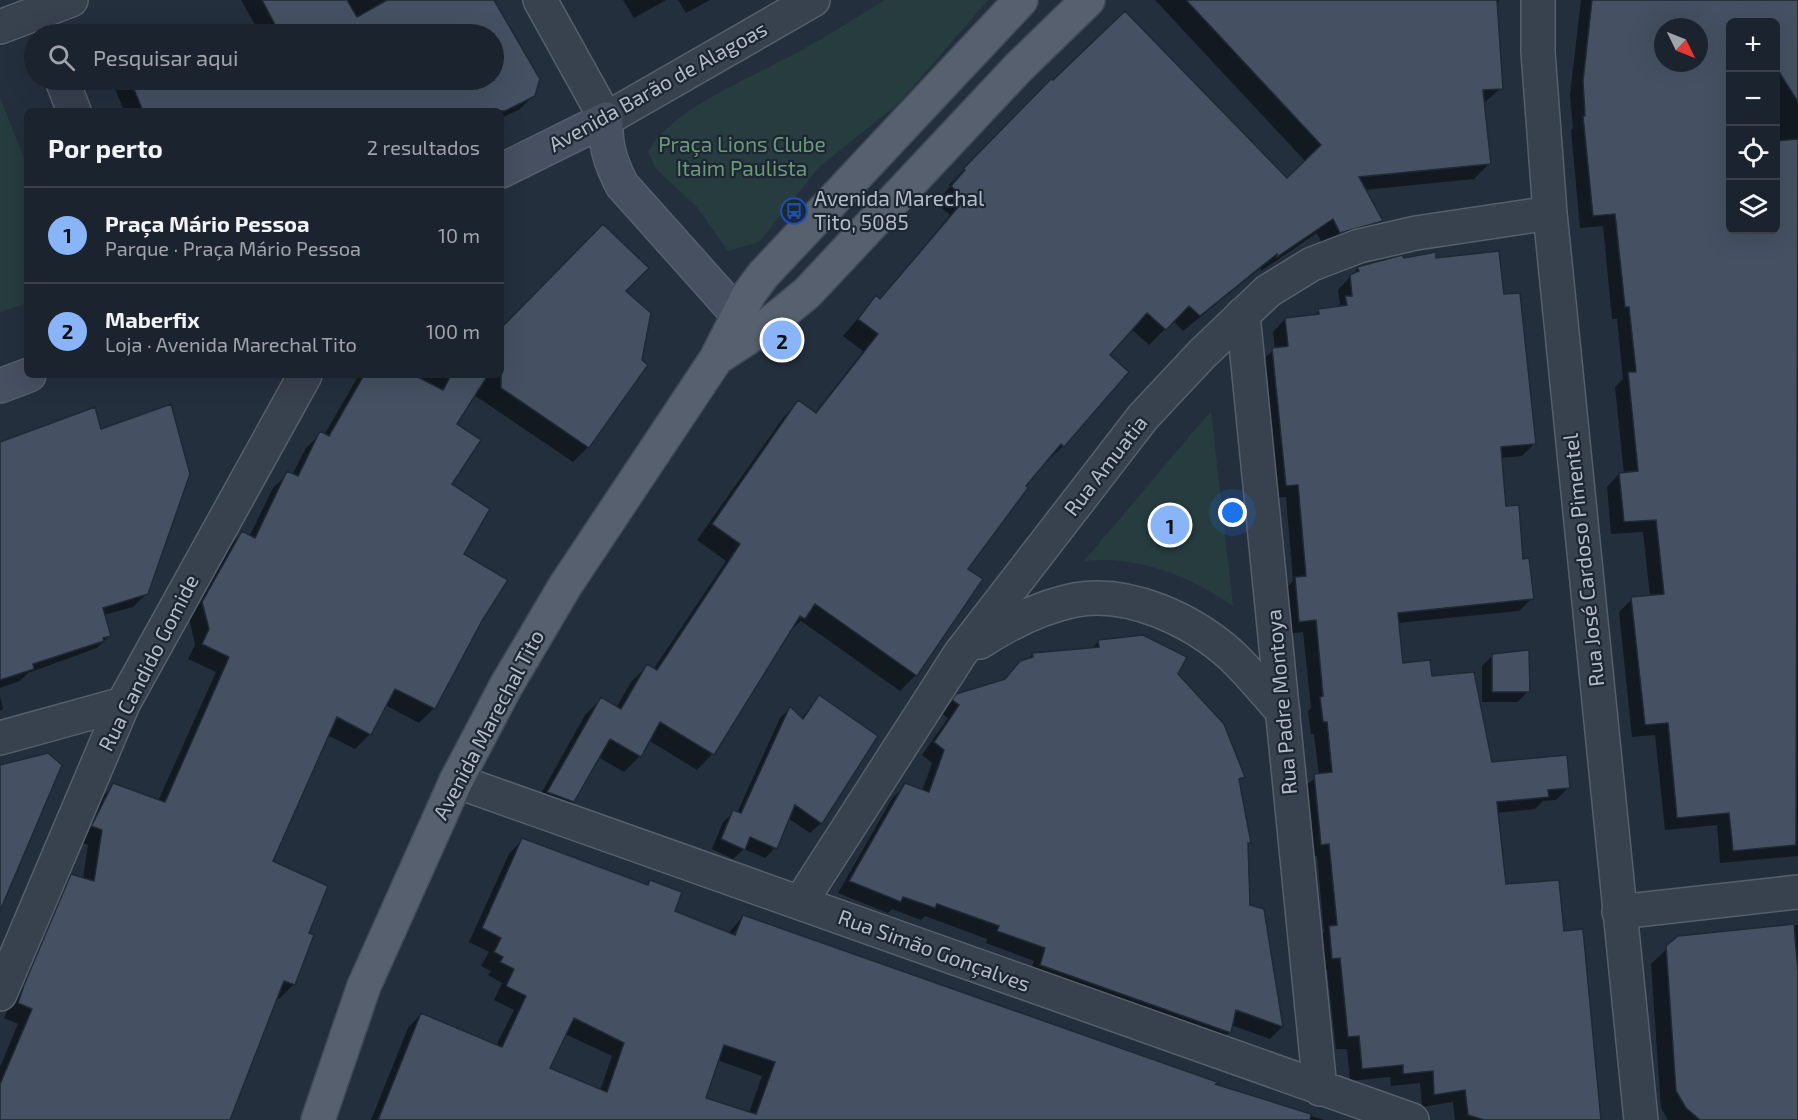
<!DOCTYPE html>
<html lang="pt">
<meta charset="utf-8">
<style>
body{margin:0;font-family:"Exo 2",sans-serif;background:#282f3a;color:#f1f3f6}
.controls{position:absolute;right:18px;top:18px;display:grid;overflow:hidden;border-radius:9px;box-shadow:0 6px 24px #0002}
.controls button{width:54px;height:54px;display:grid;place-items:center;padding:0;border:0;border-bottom:2px solid #39404a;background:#1b232e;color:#f1f3f6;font:30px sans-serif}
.compass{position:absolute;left:1654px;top:18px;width:54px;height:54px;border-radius:50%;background:#1b232e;box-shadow:0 6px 24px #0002;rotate:133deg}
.you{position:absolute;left:1233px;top:513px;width:21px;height:21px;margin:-15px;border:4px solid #fff;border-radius:50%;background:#1a73e8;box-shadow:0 0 0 9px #1a73e833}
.badge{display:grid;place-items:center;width:39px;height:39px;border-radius:50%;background:#8ab4f8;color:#111;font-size:20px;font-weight:700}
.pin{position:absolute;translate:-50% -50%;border:3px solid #fff;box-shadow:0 2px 6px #0006}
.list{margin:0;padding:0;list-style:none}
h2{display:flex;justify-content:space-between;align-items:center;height:78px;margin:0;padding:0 24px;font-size:26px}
h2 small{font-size:20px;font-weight:400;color:#a0a4aa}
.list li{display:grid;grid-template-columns:39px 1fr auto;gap:18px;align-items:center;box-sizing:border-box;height:96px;padding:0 24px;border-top:2px solid #39404a}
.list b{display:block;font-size:22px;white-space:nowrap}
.list p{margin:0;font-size:20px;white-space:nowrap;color:#a0a4aa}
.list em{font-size:20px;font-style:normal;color:#a0a4aa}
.icon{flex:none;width:33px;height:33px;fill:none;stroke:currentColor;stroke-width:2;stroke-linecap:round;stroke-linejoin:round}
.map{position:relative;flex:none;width:1798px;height:1120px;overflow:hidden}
.search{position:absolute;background:#1b232e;box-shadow:0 6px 24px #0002;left:24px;top:24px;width:480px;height:66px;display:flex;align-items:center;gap:15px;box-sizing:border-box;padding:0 21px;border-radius:33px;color:#a0a4aa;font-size:22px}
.panel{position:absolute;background:#1b232e;box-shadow:0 6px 24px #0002;left:24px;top:108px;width:480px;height:270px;border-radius:9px}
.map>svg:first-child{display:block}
.green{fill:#263c3f}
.shadow{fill:#0007;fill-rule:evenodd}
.building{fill:#455162;stroke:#1f2835;stroke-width:1.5;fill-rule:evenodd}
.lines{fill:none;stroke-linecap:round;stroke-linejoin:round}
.street-casing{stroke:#565f6c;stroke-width:36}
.secondary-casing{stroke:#565f6c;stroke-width:36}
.primary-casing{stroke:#414a57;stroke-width:36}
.street{stroke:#38414e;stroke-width:33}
.secondary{stroke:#465061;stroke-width:33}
.primary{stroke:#56606e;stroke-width:33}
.labels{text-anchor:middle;stroke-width:4.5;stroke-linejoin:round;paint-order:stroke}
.street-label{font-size:21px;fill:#b4bcc9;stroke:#1d2633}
.park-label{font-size:21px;fill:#6b9a76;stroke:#1d2633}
.poi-label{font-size:21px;fill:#b4bcc9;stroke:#1d2633;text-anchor:start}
</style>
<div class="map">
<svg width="1798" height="1120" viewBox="0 0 1798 1120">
<rect width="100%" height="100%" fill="#242f3e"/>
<path class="green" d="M885 0H988L899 103 819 167 759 242 728 251 696 206 656 169 648 152C670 110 748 79 789 57 821 40 853 19 885 0Z
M0 98 27 165V303L0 312Z
M1211 411 1233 606C1189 576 1138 555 1084 561Z"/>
<path class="shadow" d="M241 0H493L534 95 520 109 501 118V111H124L114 86 120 80H494V34H260Z
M623 0H666L634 18Z
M678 0H710L686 13Z
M1155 0H1499L1496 13 1501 88 1483 104 1490 163 1474 179 1364 190 1381 221 1365 237 1324 248 1317 233 1261 271V268L1183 331 1173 321 1149 345 1131 329 1108 355 1063 446 1047 462 1045 460 1024 486 966 569 916 675 900 691 801 621 787 634 712 754 697 770 648 740 640 756 624 772 598 757 573 801 557 817 533 808 585 715 601 699 616 708 631 682 647 666 653 670 726 561 697 540 783 418 798 402 814 414 863 351 843 336 876 297 879 300 950 215 936 203 950 187 949 185 1051 81 1287 180 1306 162Z
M1581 0H1798V856L1720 863 1717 825 1665 830 1655 735 1632 737 1619 612 1632 599 1650 597 1643 532 1611 534 1607 487 1619 474H1624L1615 387 1623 379 1617 319H1612L1603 226 1580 228 1571 130 1573 128 1570 95ZM1730 22H1776V230H1730ZM1663 27H1699V63H1663Z
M1403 259 1435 260 1502 296 1535 443 1522 456 1500 458 1504 508 1532 598 1519 611 1397 623 1402 665 1430 678 1491 763 1569 787 1556 800 1543 801 1535 809 1496 813 1504 886 1563 933 1600 1120H1455L1453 1102 1422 1107 1420 1083 1391 1086 1390 1077 1350 1081 1347 1049H1336L1327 970 1319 971 1317 940 1324 932 1317 856 1309 857 1302 788 1319 775 1314 734H1311L1308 711 1311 708 1303 632 1287 634 1283 591 1293 581 1286 497 1274 498 1260 362 1275 349 1273 332 1285 319 1313 316 1319 310 1336 308 1340 304 1338 290 1358 268Z
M624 291 641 360 646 365 588 447 573 462 474 395 455 424 450 485 462 555 481 621 434 708 419 723 385 705 370 734 355 749 327 735 271 861 307 934 294 984 279 999 276 998 229 1120H0V1067L18 1024 4 1018 57 891 72 876 83 879 88 845 78 841 99 800 114 785 158 801 216 672 188 659 195 645 189 617 227 548 242 533 249 537 273 488 288 473 292 475 306 448 321 433 324 435 359 375H501V326Z
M0 447 147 593 133 607 104 615 110 635 97 648 28 673 20 681 0 688Z
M1099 641 1176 674 1243 776 1238 781 1250 842 1247 845 1249 906 1282 1027 1270 1039 1231 1025 1230 1032 1218 1044 1028 977 1034 961 986 943 987 939 925 916 921 920 892 909 888 913 838 893 893 797 906 785 922 791 932 763 922 755 948 718 941 713 957 696 1003 681 1033 654 1091 649Z
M1493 655 1528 691 1518 702H1482V666Z
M0 696 3 709 0 711Z
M819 696 876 737 821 823 810 833 788 818 775 848 765 858 744 849 733 859 712 849 723 822 734 812 737 813 780 718 790 708 801 719Z
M522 840 646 886 650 882 673 912 728 934 743 916 1218 1084 1216 1086 1324 1120H371L408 1028 421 1014 496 1046 514 1010 494 1000 502 983 488 975 491 971 481 966 489 952 469 942 509 854ZM735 931H739L731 942ZM565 1034 612 1056 600 1091 548 1068ZM717 1060 762 1076 749 1113 704 1099Z
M1798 925V1120H1668L1661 1108 1651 964 1678 938Z"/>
<path class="building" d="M262 0H347L357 17 387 0H494L540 79 535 96 505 111H143L130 80H494V34H280Z
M1186 0H1497L1503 89 1483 90 1491 164 1359 177 1383 221 1340 233 1333 219 1277 257V254L1200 316 1189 306 1166 330 1147 313 1110 355 1129 372 1064 447 1061 444 1026 486 1028 488 968 569 983 579 917 676 815 604 805 619 800 616 714 755 660 722 641 757 610 739 574 802 547 792 601 697 621 709 647 664 657 670 740 544 712 524 798 400 816 413 878 334 858 319 876 295 880 299 965 199 951 186 965 170 963 169 1051 79 1053 80 1125 11 1287 178 1321 145Z
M1592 0H1798V102L1776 67V22H1731V230H1776V141L1798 139 1796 845 1733 851 1729 813 1677 818 1668 723 1645 725 1631 597 1664 594 1656 520 1624 522 1619 473 1638 471 1628 372H1636L1629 307H1625L1615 214 1593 216 1583 116H1585L1583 81ZM1663 27H1699V63H1663Z
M603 224 649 268 626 291 651 313 642 360 648 365 589 448 501 388V328Z
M1499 251 1504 294 1520 293 1536 444 1501 447 1506 506 1519 505 1523 559 1529 558 1534 599 1398 613 1403 663 1430 660 1432 676 1474 672 1492 762 1567 755 1570 788 1548 790 1549 797 1497 802 1506 884 1559 880 1564 931 1583 929 1601 1120H1484L1468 1115 1465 1090 1434 1095 1433 1071 1403 1074V1065L1362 1069 1359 1036 1348 1037 1340 958 1332 959 1329 926 1337 925 1329 844 1321 845 1314 774 1332 772 1327 722H1323L1320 697 1323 696 1316 620 1299 622 1295 577 1306 576 1298 485 1286 486 1272 348 1288 346 1285 318 1319 314 1318 309 1347 305 1345 296H1352L1350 275 1359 271 1357 267 1402 255 1404 258 1436 252V258Z
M364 375H414L443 390 451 375H488L457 424 481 440 452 484 490 509 464 554 508 580 482 621 435 709 395 689 371 735 337 717 273 861 328 886 309 933 314 935 295 985 284 981 230 1120H0V1084L32 1009 18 1003 24 985 71 874 94 881 102 830 91 826 94 821 113 783 165 802 229 657 202 644 209 629 202 602 242 531 255 538 287 471 298 476 320 431 329 436Z
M171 404 190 474 148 594 103 608 111 636 103 638 104 641 33 664 34 669 0 680V442L95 407 101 429Z
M1143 635 1187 657 1178 674 1224 724 1245 777 1239 779 1251 843H1248L1250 905 1264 909 1283 1027 1236 1010 1231 1033 1040 965 1045 948 997 931 999 926 937 904 935 908 903 897 901 902 849 881 905 783 929 792 944 750 934 742 959 705 952 700 956 694 1005 679 1020 661 1033 657 1032 653 1099 647 1098 640Z
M1529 650 1530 692H1492V654Z
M819 695 878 736 822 824 795 805 777 849 750 837 745 850 721 839 733 810 741 813 790 706 803 719Z
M48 753 62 765 0 911V765Z
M522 838 648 885 650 880 682 892 675 911 735 935 743 915 1220 1083 1215 1084 1311 1114 1310 1120H378L421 1013 502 1047 526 996 506 986 514 969 500 962 503 957 494 952 501 938 482 928ZM574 1018 624 1043 607 1092 550 1068ZM724 1045 775 1062 756 1114 706 1098Z
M1794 924 1798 972V1120H1700L1686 1108 1676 1091 1666 946 1678 936Z"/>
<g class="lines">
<g class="street-casing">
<path id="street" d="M540 0 606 119 813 0
M1538 0V52L1550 213 1641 1120
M0 27 71 0
M62 80 74 111
M1243 314 1320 1089
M980 642C1009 623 1040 607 1075 600 1129 590 1192 620 1231 655 1249 672 1266 693 1283 712
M0 738 123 704
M456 781 1412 1120
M800 903 960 654 1143 417 1202 354 1268 291 1312 264 1359 246 1416 233 1550 213
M1619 912 1798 892
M0 994 123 704 305 375"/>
</g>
<g class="secondary-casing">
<path id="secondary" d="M501 171 606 119C605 145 610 162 622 185L755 334
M0 386 29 375"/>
</g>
<g class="primary-casing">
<path id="primary" d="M717 358 769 324 807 293 1018 68 1088 0
M318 1120 364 986 456 781 506 686 565 586 716 359 749 294 763 275 1021 0"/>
</g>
<use href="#street" class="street"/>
<use href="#secondary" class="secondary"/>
<use href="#primary" class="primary"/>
</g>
<defs>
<g id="bus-ring" transform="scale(1.35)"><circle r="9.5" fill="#1d2633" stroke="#1a4fb4" stroke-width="1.5"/><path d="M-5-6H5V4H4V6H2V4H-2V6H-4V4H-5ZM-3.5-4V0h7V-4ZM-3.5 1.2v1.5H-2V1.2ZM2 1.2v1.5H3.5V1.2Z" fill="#1a4fb4"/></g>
</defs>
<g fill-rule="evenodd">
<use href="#bus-ring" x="794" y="211"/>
</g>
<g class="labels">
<g class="street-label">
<text transform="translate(658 87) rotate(-29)" y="7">Avenida Barão de Alagoas</text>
<text transform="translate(1106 466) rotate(-52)" y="7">Rua Amuatia</text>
<text transform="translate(1584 560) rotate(-96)" y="7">Rua José Cardoso Pimentel</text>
<text transform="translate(149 663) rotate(-63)" y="7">Rua Candido Gomide</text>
<text transform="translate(1282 702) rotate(-95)" y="7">Rua Padre Montoya</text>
<text transform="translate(489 725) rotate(-62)" y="7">Avenida Marechal Tito</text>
<text transform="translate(934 951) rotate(20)" y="7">Rua Simão Gonçalves</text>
</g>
<g class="park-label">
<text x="742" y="152">Praça Lions Clube<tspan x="742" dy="24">Itaim Paulista</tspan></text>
</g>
<g class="poi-label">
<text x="814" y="206">Avenida Marechal<tspan x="814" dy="24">Tito, 5085</tspan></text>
</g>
</g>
</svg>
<div class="controls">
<button>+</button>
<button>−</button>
<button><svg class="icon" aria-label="locate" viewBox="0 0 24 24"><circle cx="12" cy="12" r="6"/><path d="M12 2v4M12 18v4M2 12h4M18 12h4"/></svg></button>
<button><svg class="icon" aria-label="layers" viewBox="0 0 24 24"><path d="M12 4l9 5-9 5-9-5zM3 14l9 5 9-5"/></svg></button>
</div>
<svg class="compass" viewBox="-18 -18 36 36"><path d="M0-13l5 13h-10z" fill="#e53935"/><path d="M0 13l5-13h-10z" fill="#a0a4aa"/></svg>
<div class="you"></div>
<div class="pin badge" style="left:1170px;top:525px">1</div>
<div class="pin badge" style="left:782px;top:340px">2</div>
<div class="search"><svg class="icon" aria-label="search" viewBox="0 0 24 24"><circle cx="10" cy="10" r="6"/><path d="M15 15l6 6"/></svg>Pesquisar aqui</div>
<section class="panel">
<h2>Por perto<small>2 resultados</small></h2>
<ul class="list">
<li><span class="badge">1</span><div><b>Praça Mário Pessoa</b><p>Parque · Praça Mário Pessoa</p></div><em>10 m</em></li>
<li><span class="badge">2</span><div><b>Maberfix</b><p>Loja · Avenida Marechal Tito</p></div><em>100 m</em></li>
</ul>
</section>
</div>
